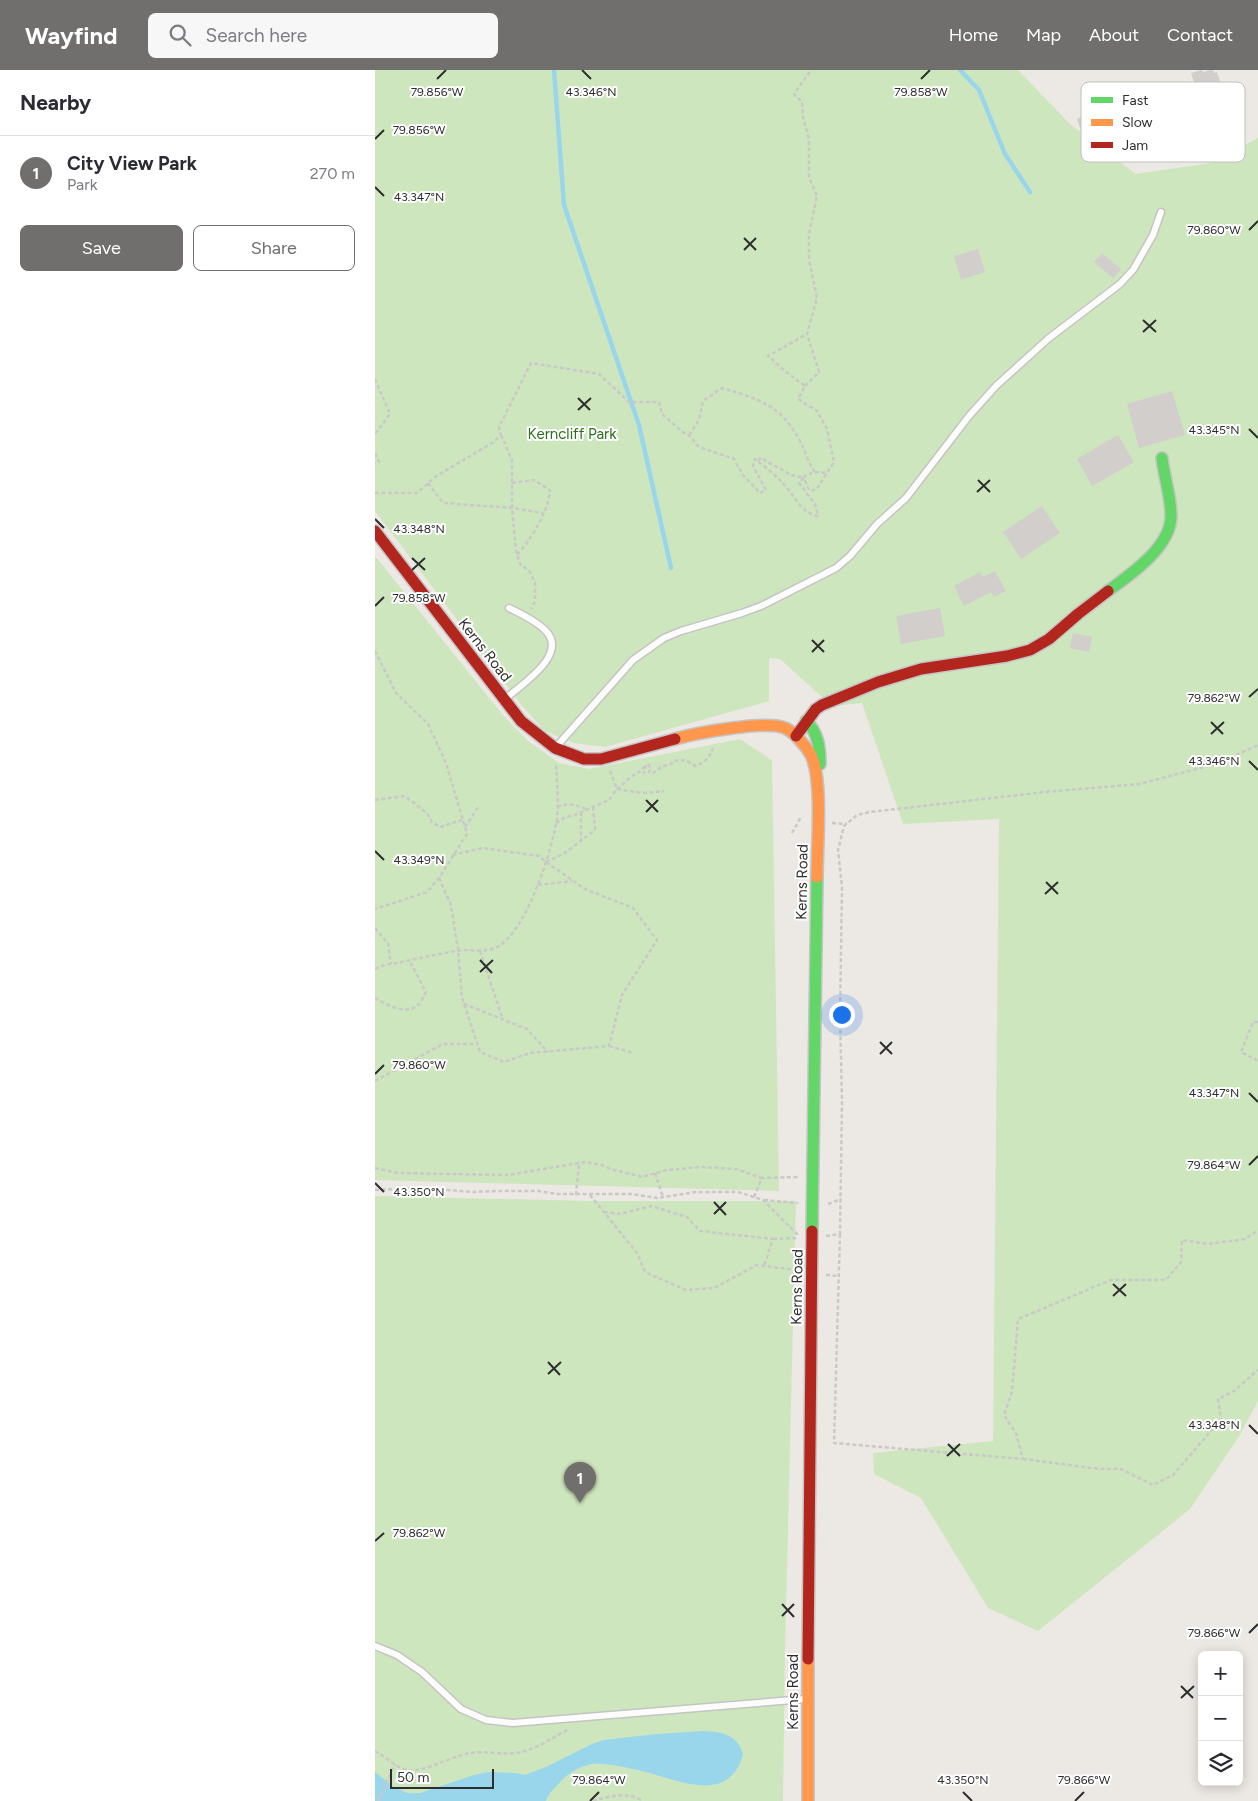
<!DOCTYPE html>
<meta charset="utf-8">
<style>
body{margin:0;font-family:Figtree,sans-serif;background:#f7f7f7;color:#2b2b33}
.controls{position:absolute;right:15px;bottom:15px;display:grid;overflow:hidden;border-radius:8px;box-shadow:0 2px 12px #0003}
.controls button{width:45px;height:45px;display:grid;place-items:center;padding:0;border:0;border-bottom:1px solid #e1e1e2;background:#fff;color:#2b2b33;font:25px sans-serif}
.scale{position:absolute;left:15px;bottom:12px;width:104px;box-sizing:border-box;padding-left:5px;border:2px solid #2e2e2e;border-top:0;font-size:14px;line-height:18px;white-space:nowrap;color:#2e2e2e;-webkit-text-stroke:4px #fff;paint-order:stroke}
.you{position:absolute;left:466px;top:944px;width:18px;height:18px;margin:-12px;border:4px solid #fff;border-radius:50%;background:#1a73e8;box-shadow:0 0 0 8px #1a73e833}
.badge{display:grid;place-items:center;width:32px;height:32px;border-radius:50%;background:#706f6e;color:#fff;font-size:16px;font-weight:700}
.pin{position:absolute;translate:-50% -41px;filter:drop-shadow(0 1px 2px #0008)}
.pin::after{content:'';position:absolute;top:26px;width:18px;height:15px;background:inherit;clip-path:polygon(0 0,100% 0,50% 100%)}
.list{margin:0;padding:0;list-style:none}
h2{display:flex;justify-content:space-between;align-items:center;height:65px;margin:0;padding:0 20px;font-size:21px}
h2 small{font-size:16px;font-weight:400;color:#7c7c81}
.list li{display:grid;grid-template-columns:32px 1fr auto;gap:15px;align-items:center;box-sizing:border-box;height:75px;padding:0 20px;border-top:1px solid #e1e1e2}
.list b{display:block;font-size:19px;white-space:nowrap}
.list p{margin:0;font-size:16px;white-space:nowrap;color:#7c7c81}
.list em{font-size:16px;font-style:normal;color:#7c7c81}
.actions{display:flex;gap:10px;padding:15px 20px}
.actions a{flex:1;padding:11px 0;border:1px solid #706f6e;border-radius:8px;text-align:center;font-size:18px;color:#706f6e}
.actions .main{background:#706f6e;color:#fff}
.icon{flex:none;width:28px;height:28px;fill:none;stroke:currentColor;stroke-width:2;stroke-linecap:round;stroke-linejoin:round}
.map{position:relative;flex:none;width:883px;height:1731px;overflow:hidden}
header{display:flex;align-items:center;gap:30px;box-sizing:border-box;height:70px;padding:0 25px;background:#706f6e;color:#fff}
header strong{font-size:24px}
nav{display:flex;gap:28px;margin-inline-start:auto;font-size:18px}
.search{width:350px;height:45px;background:#f7f7f7;display:flex;align-items:center;gap:12px;box-sizing:border-box;padding:0 18px;border-radius:8px;color:#7c7c81;font-size:19px}
main{display:flex}
aside{flex:1;background:#fff}
.map>svg:first-child{display:block}
.green{fill:#cee6be}
.water{fill:#99d6ec}
.lines{fill:none;stroke-linecap:round;stroke-linejoin:round}
.stream{stroke:#99d6ec;stroke-width:4.5}
.building{fill:#d1cecb}
.lane-casing{stroke:#c5c4c5;stroke-width:9}
.fast-casing{stroke:#c5c4c5;stroke-width:14}
.slow-casing{stroke:#c5c4c5;stroke-width:14}
.jam-casing{stroke:#c5c4c5;stroke-width:14}
.path{stroke:#c9c9c8;stroke-width:2.5;stroke-dasharray:4 2.5;stroke-linecap:butt}
.lane{stroke:#fcfcfb;stroke-width:6}
.fast{stroke:#63d668;stroke-width:11}
.slow{stroke:#ff974d;stroke-width:11}
.jam{stroke:#b3261e;stroke-width:11}
.ticks{fill:none;stroke:#2e2e2e;stroke-width:2}
.labels{text-anchor:middle;stroke-width:4;stroke-linejoin:round;paint-order:stroke}
.park-label{font-size:15px;fill:#2c6e1b;stroke:#fff}
.street-label{font-size:15px;fill:#2e2e2e;stroke:#fff}
.key{fill:#fff;stroke:#c0c0c0;stroke-width:1}
.key-label{font-size:14px;fill:#2e2e2e}
.ticks-label{font-size:12px;text-anchor:middle;fill:#2e2e2e;stroke:#fff;stroke-width:4;stroke-linejoin:round;paint-order:stroke}
</style>
<header>
<strong>Wayfind</strong>
<div class="search"><svg class="icon" aria-label="search" viewBox="0 0 24 24"><circle cx="10" cy="10" r="6"/><path d="M15 15l6 6"/></svg>Search here</div>
<nav><a>Home</a><a>Map</a><a>About</a><a>Contact</a></nav>
</header>
<main>
<aside>
<h2>Nearby<small></small></h2>
<ul class="list">
<li><span class="badge">1</span><div><b>City View Park</b><p>Park</p></div><em>270 m</em></li>
</ul>
<div class="actions"><a class="main">Save</a><a>Share</a></div>
</aside>
<div class="map">
<svg width="883" height="1731" viewBox="0 0 883 1731">
<rect width="100%" height="100%" fill="#ece8e4"/>
<path class="green" d="M0 0H643L695 54 761 104 835 93 883 68V1331L865 1365 815 1439 663 1561 613 1538 546 1428 499 1404 498 1383 618 1371 624 749 528 754 487 633 457 636 405 589 394 588V631L230 677 199 673 170 661 148 637 0 441Z
M0 486 127 644 153 671 184 693 214 699 365 669 397 690 404 1121 0 1110Z
M0 1126 216 1131H421L410 1580 408 1731H0Z"/>
<path class="water" d="M328 1661C347 1662 362 1664 368 1684 356 1731 312 1714 278 1704 265 1700 231 1692 217 1694 206 1696 195 1702 187 1710 182 1716 173 1723 171 1731H0V1702L19 1717 32 1723H45L99 1705 113 1702 140 1703 150 1705 171 1697 217 1674 229 1670 282 1664Z"/>
<g class="lines">
<path class="stream" d="M179 0 189 135 264 355 296 498
M585 0 604 20 630 84 655 122"/>
</g>
<path class="building" d="M826 0 829 2 835 0H838L839 3 842 2 848 21 826 29 827 32 816 35V41L802 46 800 42 795 44 792 35 797 33 794 23 820 15 816 3Z
M738 36 740 42 748 39 754 55 738 60 740 64 720 71 719 69 710 72 702 49Z
M603 179 610 202 586 210 579 186Z
M727 183 746 199 738 208 719 192Z
M797 321 810 365 764 378 752 334Z
M743 365 759 392 717 416 702 389Z
M667 436 685 463 646 489 628 462Z
M620 501 631 521 619 527 616 522 589 536 579 516 605 502 608 507Z
M565 538 570 566 526 574 521 546Z
M698 563 717 567 714 582 695 578Z"/>
<g class="lines">
<g class="lane-casing">
<path id="lane" d="M130 629C146 615 195 584 170 560 160 550 146 544 134 538
M181 677 258 590 289 568 306 561 367 543 386 536 461 498 475 486 502 454 531 428 594 346 621 316 674 268 745 214 758 200 778 165 786 142
M0 1576 22 1585 47 1602 86 1639 111 1650 138 1653 431 1629"/>
</g>
<g class="fast-casing">
<path id="fast" d="M733 521C756 504 796 477 796 446 796 426 789 407 787 388
M431 651C443 662 445 678 445 694
M437 1161 442 807"/>
</g>
<g class="slow-casing">
<path id="slow" d="M300 669C321 663 391 650 410 658 419 662 431 676 436 685 448 709 442 778 442 807
M433 1731V1589"/>
</g>
<g class="jam-casing">
<path id="jam" d="M0 461 146 651 180 678 209 689H226L300 669
M421 666 441 639 447 635 503 612 546 599 632 586 655 580 674 569 703 544 733 521
M433 1589 437 1161"/>
</g>
<path class="path" d="M0 309 15 344 0 364
M430 316 444 302 432 264 442 228 434 189V164L442 126 434 107V69L428 47 427 32 419 24 436 0
M126 365 137 390V438L141 481 145 494 155 502 160 513V531L156 539
M314 365 324 350 328 331 347 318C384 329 406 335 425 371 431 382 432 391 440 402
M0 383 4 392 0 394
M383 391 386 388 416 405 429 408 430 406 440 402 451 403
M53 413 68 433 137 438 168 443
M137 413 159 410 175 420C174 441 156 469 142 485
M0 423H42L60 407 117 373 126 365 124 357 156 293 224 304 254 332H284L287 344 309 363 314 365 324 377 359 389 368 405 385 423 391 420 378 396 380 389C389 396 399 404 407 412 419 424 425 443 443 446L440 434 424 413 429 408 434 420H441L459 392 452 359 442 341 423 329 430 316 411 302 393 286 432 264
M0 581 21 623 53 654 71 693 92 764 64 808 52 822 0 839
M273 694 276 698 274 702 278 703 286 697 296 694 298 691C308 689 312 690 320 696 331 692 334 688 338 678
M235 701 242 719 267 723 289 721
M0 730 30 726 53 744 57 752 65 757 87 750
M182 737C193 733 200 734 211 739
M206 742V771
M181 753 191 747 200 745 234 730 242 719 256 707 267 700 269 697V703L270 697 273 694
M457 753 472 754
M90 757 104 736
M417 763 426 747
M171 792 190 783 220 760 218 737
M64 808 76 835 83 880 87 928 105 982 129 992 155 983 234 976 247 925 282 870 258 838 210 819 171 792 164 786 108 778 77 785
M163 815 197 811
M0 858 13 874 16 894
M105 881 128 950
M0 899 10 895C33 891 57 885 81 881 94 878 109 884 122 877 151 863 177 780 182 749 184 732 182 712 181 695
M0 928C12 935 33 947 45 933 47 930 49 926 51 922L34 890
M89 934 152 959 173 982
M883 952H878L866 982 883 991
M234 976 258 983
M0 1011 68 974H102
M0 1098 23 1103 133 1105 210 1092 227 1095 236 1099 267 1107 292 1100 326 1097 361 1099 387 1108
M280 1103 288 1127
M0 1120 47 1118 99 1122 121 1121H163L182 1124H257L282 1128 321 1122H363L388 1130 423 1165
M201 1125 204 1093
M215 1125 262 1183 270 1202 311 1220 339 1218 382 1195 421 1200
M379 1127 387 1108 423 1107
M389 1130 423 1133
M453 1134 466 1129
M229 1142 244 1144 276 1136 312 1147 325 1161 398 1169 389 1196
M465 1164 459 1373 648 1389 641 1363 629 1345 637 1322 643 1249 736 1210H791L806 1192 807 1170 833 1174 870 1169 883 1160
M451 1166 465 1164 467 1031 465 946 467 817 463 780 469 756 482 745 495 742 670 722 764 714 841 694 883 675
M398 1169 421 1168
M451 1205 463 1206
M648 1389 725 1399H746L778 1415 798 1405 846 1349 843 1329 859 1321 883 1300
M0 1681C11 1687 21 1698 33 1700 48 1703 79 1685 96 1683 114 1680 132 1687 150 1681 165 1677 180 1666 194 1659
M3 1731 20 1694
M218 1731C235 1726 253 1721 268 1731"/>
<use href="#lane" class="lane"/>
<use href="#fast" class="fast"/>
<use href="#slow" class="slow"/>
<use href="#jam" class="jam"/>
</g>
<path class="ticks" d="M207 0 216 9M62 9 71 0M546 9 555 0M0 69 9 60M0 117 9 126M874 160 883 151M369 168 381 180M369 180 381 168M768 250 781 262M768 262 781 250M203 328 215 340M203 340 216 328M874 359 883 368M603 410 615 422M602 422 615 410M0 449 9 458M37 488 50 500M37 500 50 488M0 536 9 527M437 570 449 582M437 582 449 570M874 627 883 619M836 652 848 664M836 664 849 652M874 691 883 700M271 730 283 742M271 742 283 730M0 781 9 790M671 812 683 824M670 824 683 812M105 890 117 903M105 902 118 890M505 972 517 984M505 984 517 972M0 1004 9 995M874 1023 883 1032M874 1095 883 1086M0 1113 9 1122M339 1132 351 1145M339 1144 351 1132M738 1214 751 1226M738 1226 751 1214M173 1292 185 1305M173 1304 186 1292M874 1355 883 1364M573 1374 585 1386M572 1386 585 1374M0 1471 9 1463M407 1534 419 1547M407 1546 419 1534M874 1563 883 1554M806 1616 818 1628M806 1628 819 1616M588 1722 597 1731M215 1731 224 1722M700 1731 709 1722"/>
<g class="labels">
<g class="park-label">
<text x="197" y="369">Kerncliff Park</text>
</g>
<g class="street-label">
<text transform="translate(110 580) rotate(52)" y="5">Kerns Road</text>
<text transform="translate(427 812) rotate(-89)" y="5">Kerns Road</text>
<text transform="translate(422 1217) rotate(-89)" y="5">Kerns Road</text>
<text transform="translate(418 1622) rotate(-90)" y="5">Kerns Road</text>
</g>
</g>
<rect x="706" y="12" width="164" height="80" rx="8" class="key"/>
<rect x="716" y="27" width="22" height="6" fill="#63d668"/>
<rect x="716" y="49" width="22" height="7" fill="#ff974d"/>
<rect x="716" y="72" width="22" height="6" fill="#b3261e"/>
<g class="key-label">
<text x="747" y="35">Fast</text>
<text x="747" y="57">Slow</text>
<text x="747" y="80">Jam</text>
</g>
<g class="ticks-label">
<text x="62" y="26">79.856°W</text>
<text x="546" y="26">79.858°W</text>
<text x="216" y="26">43.346°N</text>
<text x="44" y="64">79.856°W</text>
<text x="44" y="131">43.347°N</text>
<text x="839" y="164">79.860°W</text>
<text x="839" y="364">43.345°N</text>
<text x="44" y="463">43.348°N</text>
<text x="44" y="532">79.858°W</text>
<text x="839" y="632">79.862°W</text>
<text x="839" y="695">43.346°N</text>
<text x="44" y="794">43.349°N</text>
<text x="44" y="999">79.860°W</text>
<text x="839" y="1027">43.347°N</text>
<text x="839" y="1099">79.864°W</text>
<text x="44" y="1126">43.350°N</text>
<text x="839" y="1359">43.348°N</text>
<text x="44" y="1467">79.862°W</text>
<text x="839" y="1567">79.866°W</text>
<text x="588" y="1714">43.350°N</text>
<text x="224" y="1714">79.864°W</text>
<text x="709" y="1714">79.866°W</text>
</g>
</svg>
<div class="controls">
<button>+</button>
<button>−</button>
<button><svg class="icon" aria-label="layers" viewBox="0 0 24 24"><path d="M12 4l9 5-9 5-9-5zM3 14l9 5 9-5"/></svg></button>
</div>
<div class="scale">50 m</div>
<div class="you"></div>
<div class="pin badge" style="left:205px;top:1433px">1</div>
</div>
</main>
